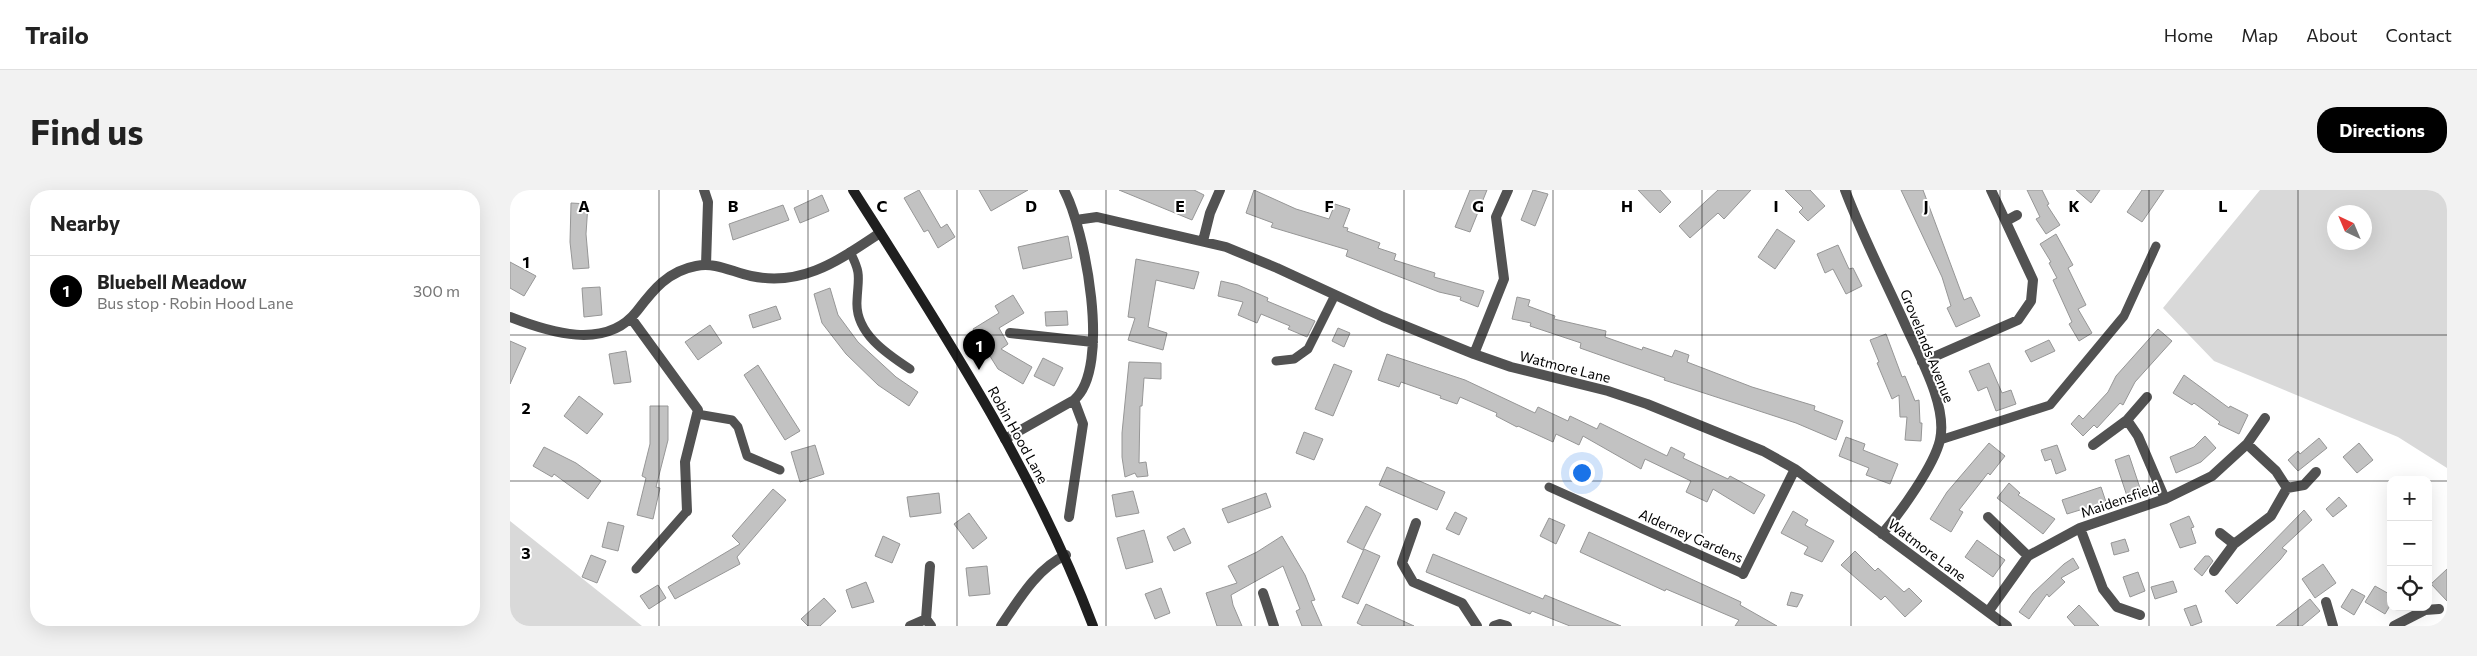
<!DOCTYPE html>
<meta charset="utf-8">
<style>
body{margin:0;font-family:Commissioner,sans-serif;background:#f2f2f2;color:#222}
.controls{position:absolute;right:15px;bottom:15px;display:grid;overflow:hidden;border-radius:10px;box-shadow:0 5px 20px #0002}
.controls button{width:45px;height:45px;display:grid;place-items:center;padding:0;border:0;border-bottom:1px solid #e0e0e0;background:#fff;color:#222;font:25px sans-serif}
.compass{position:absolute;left:1817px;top:15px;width:45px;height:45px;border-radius:50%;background:#fff;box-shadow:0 5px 20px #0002;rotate:316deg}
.you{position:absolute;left:1071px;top:282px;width:18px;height:18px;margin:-12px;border:4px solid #fff;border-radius:50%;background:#1a73e8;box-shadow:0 0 0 8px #1a73e833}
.badge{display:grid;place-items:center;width:32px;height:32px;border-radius:50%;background:#000;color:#fff;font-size:16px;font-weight:700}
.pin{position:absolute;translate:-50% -41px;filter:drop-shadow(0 1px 2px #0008)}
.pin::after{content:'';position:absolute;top:26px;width:18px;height:15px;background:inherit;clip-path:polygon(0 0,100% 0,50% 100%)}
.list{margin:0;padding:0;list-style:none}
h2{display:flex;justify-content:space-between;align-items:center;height:65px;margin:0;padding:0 20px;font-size:21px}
h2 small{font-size:16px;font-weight:400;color:#767676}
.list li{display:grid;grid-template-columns:32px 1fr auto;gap:15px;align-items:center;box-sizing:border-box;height:70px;padding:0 20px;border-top:1px solid #e0e0e0}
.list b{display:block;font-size:19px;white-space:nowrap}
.list p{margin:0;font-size:16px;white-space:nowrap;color:#767676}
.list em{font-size:16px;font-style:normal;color:#767676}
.icon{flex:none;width:28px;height:28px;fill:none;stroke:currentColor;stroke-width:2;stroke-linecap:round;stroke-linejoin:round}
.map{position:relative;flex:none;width:1937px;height:436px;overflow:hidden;border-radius:20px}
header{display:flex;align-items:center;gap:30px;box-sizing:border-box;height:70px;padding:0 25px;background:#fff;border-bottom:1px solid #e0e0e0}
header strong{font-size:24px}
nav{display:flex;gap:28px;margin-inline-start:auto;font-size:18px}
.intro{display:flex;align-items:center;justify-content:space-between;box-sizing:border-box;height:120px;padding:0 30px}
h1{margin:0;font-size:35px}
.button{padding:12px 22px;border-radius:20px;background:#000;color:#fff;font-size:18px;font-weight:700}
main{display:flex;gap:30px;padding:0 30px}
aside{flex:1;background:#fff;border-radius:20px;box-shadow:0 5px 20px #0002}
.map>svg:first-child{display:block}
.green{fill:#d9d9d9;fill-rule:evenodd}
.building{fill:#c2c2c2;stroke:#969696}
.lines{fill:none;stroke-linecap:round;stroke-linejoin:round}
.service{stroke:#525252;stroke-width:9}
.minor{stroke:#525252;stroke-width:10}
.secondary{stroke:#1f1f1f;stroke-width:10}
.grid{fill:none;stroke:#000;stroke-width:1;stroke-opacity:0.55}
.labels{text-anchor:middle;stroke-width:4;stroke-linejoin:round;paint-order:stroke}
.street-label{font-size:14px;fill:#000;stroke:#fff}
.grid-label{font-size:16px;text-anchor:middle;font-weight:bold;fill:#000;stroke:#fff;stroke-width:4;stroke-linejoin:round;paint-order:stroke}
</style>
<header>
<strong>Trailo</strong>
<nav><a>Home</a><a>Map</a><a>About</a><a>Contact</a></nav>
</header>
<div class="intro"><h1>Find us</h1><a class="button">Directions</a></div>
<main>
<aside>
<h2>Nearby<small></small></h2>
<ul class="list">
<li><span class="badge">1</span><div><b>Bluebell Meadow</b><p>Bus stop · Robin Hood Lane</p></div><em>300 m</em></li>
</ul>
</aside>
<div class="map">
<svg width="1937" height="436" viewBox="0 0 1937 436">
<rect width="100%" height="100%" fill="#fff"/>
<path class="green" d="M1750 0H1937V278L1888 247 1704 171 1653 118ZM1824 22H1854V52H1824Z
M0 331 132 436H0Z"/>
<path class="building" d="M409 0 431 38 437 34 445 47 428 58 418 40 414 42 394 8Z
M469 0H518L481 21Z
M609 0H684L694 5 682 30Z
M744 0 786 19 819 29 825 14 840 19 833 37 838 38 837 41 870 53 868 58 886 64 884 70 925 83 924 87 974 101 968 117 950 110 951 107 929 102 836 66 838 60 761 37 763 33 736 23Z
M960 0H977L960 42 945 37Z
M1023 0 1038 4 1025 36 1011 30Z
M1128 0H1150L1161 12 1150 23Z
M1208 0H1241L1214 29 1208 23 1180 48 1169 36Z
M1275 0H1300L1315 16 1298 31 1289 22 1293 18Z
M1391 0H1413L1454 110 1461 107 1470 126 1446 137 1437 118 1441 116 1432 87Z
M1517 0H1532L1539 14 1537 15 1550 35 1536 44 1526 29 1530 27Z
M1566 0H1590L1581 13Z
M1632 0H1654L1632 32 1617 22Z
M312 5 319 21 290 33 284 18Z
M61 13 78 14 76 44 79 78 63 79 60 52Z
M273 15 279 30 223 50 219 34Z
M1267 39 1285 51 1265 79 1248 67Z
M1546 44 1563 75 1558 78 1576 115 1568 119 1582 143 1569 151 1559 134 1562 132 1543 90 1547 88 1539 73 1541 72 1530 54Z
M558 46 562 68 513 79 508 57Z
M1328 55 1339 79 1343 78 1352 96 1336 104 1323 79 1315 83 1307 64Z
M626 69 689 82 684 99 646 90 638 137 657 143 653 160 618 150 625 128 618 127Z
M0 72 26 86 14 106 0 98Z
M711 91 728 95 758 108 757 111 805 131 797 147 778 139 780 136 751 124 747 133 728 125 733 112 708 106Z
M90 97 92 125 74 127 72 98Z
M320 98 328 125 348 152 386 187 408 202 399 216 368 195 336 164 312 133 304 104Z
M503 105 514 123 489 138 498 154 491 159 522 177 513 194 488 179 463 139 489 123 485 116Z
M1007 107 1020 110 1018 116 1045 126 1044 129 1096 141 1095 147 1132 160 1133 157 1162 167 1165 160 1179 165 1177 172 1242 197 1305 216 1304 220 1333 231 1326 250 1286 233 1154 190 1155 188 1070 158 1071 153 1020 136 1021 133 1002 129Z
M266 116 271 129 243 138 239 125Z
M557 121 558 135 536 136 535 122Z
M200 135 212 153 188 170 175 152Z
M828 138 840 143 834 157 822 151Z
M1648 139 1662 151 1625 192 1613 215 1610 213 1587 238 1584 235 1573 246 1561 234 1569 225 1573 229 1598 202 1606 186Z
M1376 144 1392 187 1395 186 1405 211 1409 210 1410 233H1412L1411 251 1395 250 1397 227H1390L1389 205 1382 209 1367 173 1369 172 1360 150Z
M1539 150 1545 161 1521 172 1515 161Z
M0 151 16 158 0 194Z
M116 161 121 192 104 194 99 164Z
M877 164 955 190 1025 223 1028 217 1058 231 1060 226 1087 239 1090 233 1157 266 1161 257 1175 264 1173 268 1218 289 1220 286 1255 305 1244 324 1203 299 1197 312 1176 302 1181 291 1135 269 1131 279 1073 246 1069 255 1046 244 1043 252 1008 236 1007 237 986 226 987 223 950 207 947 214 930 208 931 206 891 192 889 197 868 190Z
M533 168 553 178 544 196 524 186Z
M619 172 651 173V189L634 188 632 216H630L629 273 636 272 638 286 627 287 625 283 615 287 612 267V243Z
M1479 173 1492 203 1501 200 1506 214 1486 221 1477 197 1468 201 1459 181Z
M824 174 842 181 823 226 805 219Z
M248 175 290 241 275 250 234 185Z
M1674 185 1719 218 1720 216 1738 225 1729 244 1708 234 1710 232 1684 213 1682 215 1663 203Z
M69 206 93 224 77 244 54 226Z
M140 216H158V250L146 297 150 298 143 329 127 325 136 288 132 286 140 254Z
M794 242 813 249 804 270 786 263Z
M1695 246 1706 258 1691 272 1666 283 1660 267 1684 257Z
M1336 247 1355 254 1353 260 1388 274 1380 294 1356 285 1359 278 1329 266Z
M1809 248 1817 258 1788 281 1778 270 1788 261 1790 264Z
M1479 253 1495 266 1480 285 1478 283 1449 320 1453 322 1441 342 1420 329 1437 302Z
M1849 253 1863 270 1847 283 1833 267Z
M305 255 314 284 290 292 281 262Z
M1547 255 1556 280 1546 284 1541 269 1535 271 1531 260Z
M34 257 66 273 91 291 78 309 44 284 42 287 23 276Z
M1619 265 1631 301 1617 306 1605 270Z
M877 277 935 302 927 320 869 295Z
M1499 293 1510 303 1508 305 1545 329 1533 344 1487 308Z
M1591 297 1596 312 1557 324 1552 310Z
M263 299 276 310 227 367 230 374 165 409 158 397 230 354 222 346Z
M623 301 629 323 606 327 602 305Z
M429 303 431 323 400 327 397 307Z
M756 303 761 317 718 333 712 319Z
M1829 307 1837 316 1823 327 1816 319Z
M856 316 871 324 853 360 837 352Z
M1794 320 1802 330 1772 358 1777 361 1770 370 1727 414 1715 401Z
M1283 321 1298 330 1295 335 1324 351 1312 372 1294 364 1298 357 1271 343Z
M945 322 957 328 949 345 936 339Z
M459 323 477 348 463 359 444 334Z
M1679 326 1684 337 1681 338 1686 353 1670 358 1660 334Z
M1039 328 1055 335 1046 354 1030 346Z
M98 332 114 336 108 361 92 357Z
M674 338 681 353 664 361 657 347Z
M634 340 643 372 616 379 607 348Z
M1079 342 1231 412 1230 415 1267 436H1225L1229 430 1156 399 1155 401 1070 362Z
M373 346 390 354 382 373 365 366Z
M772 346 795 385 805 410 801 411 812 436H792L786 421 790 419 773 376 721 405 723 415 732 436H707L696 403 727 393 718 376 747 362Z
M1615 349 1619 361 1604 365 1601 353Z
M1467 350 1495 370 1483 387 1455 367Z
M854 359 870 366 848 414 832 407Z
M1345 361 1365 381 1368 378 1394 402 1399 398 1412 411 1395 427 1375 406 1371 410 1331 375Z
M923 364 1033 409 1035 405 1111 436H1060L1022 421 1020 424 916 382Z
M81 365 96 371 87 393 72 387Z
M1695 366H1699L1703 371 1692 386 1684 379Z
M1563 368 1569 378 1551 388 1555 392 1539 407 1537 404 1519 429 1509 422 1523 403 1554 374Z
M1813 374 1826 393 1805 408 1792 389Z
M477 376 480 404 459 406 456 378Z
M1937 379V411L1921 394Z
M1628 382 1635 401 1620 407 1613 387Z
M1663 391 1667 402 1645 409 1641 397Z
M356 392 364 412 342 418 336 400Z
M148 395 156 408 139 419 130 406Z
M1865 396 1881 405V414L1875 424 1855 412Z
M651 398 660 423 645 429 635 404Z
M1842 399 1855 406 1844 425 1831 417Z
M1281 402 1293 405 1287 417 1277 415Z
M314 408 326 421 310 436H298L291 429Z
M1800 409 1810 421 1792 436H1766Z
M856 414 904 436H853L847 433Z
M1569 415 1589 436H1565L1557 427Z
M1686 415 1692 432 1681 436 1674 419Z"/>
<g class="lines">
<path class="service" d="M340 62C352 85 348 87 347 111 345 143 377 164 400 179
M766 171 784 169 798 159 825 105
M187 224 222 230 228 237 237 266 270 280
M1430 250 1540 215 1614 126 1646 56
M1039 297 1233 384
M126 379 177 321"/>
<path class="minor" d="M194 0 198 12 196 75
M1335 0C1352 45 1374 88 1394 132 1408 164 1438 215 1430 250 1424 276 1390 323 1372 344
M566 30 587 27 716 57 767 78 873 127 964 164 1001 177 1098 201 1137 214 1253 261 1285 279 1497 436
M1496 31 1507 25
M693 51 700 23 710 0
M0 127C38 142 96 161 127 121 143 100 158 81 186 76 206 72 222 82 241 86 293 97 329 70 370 43
M121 128 188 220 175 272 177 321
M500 143 583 152
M964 164 994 89 986 27 998 0
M1412 172 1508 130 1521 111 1523 90 1481 0
M1637 207 1617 230 1628 246 1655 309
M495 249 564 210C602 178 575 39 554 0
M1583 255 1617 230
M1777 298 1794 295 1806 282
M559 327 573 234 564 210
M1478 327 1518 366
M906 333 892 373 903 392 952 413 967 436
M1570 338 1593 399 1607 417 1630 425
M1710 343 1724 354
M420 376 416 429 421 436
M1704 381 1724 354 1761 326 1777 298 1766 281 1737 254
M1233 384 1285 279
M753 403 764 436
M1816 412 1823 436
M1915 420 1929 419
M1478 422 1518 366 1570 338 1655 309 1702 286 1737 254 1755 228
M400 436 416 429
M491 436C508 411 527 378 556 365
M984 436 990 434 997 436
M1884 436 1915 420V417"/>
<path class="secondary" d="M343 0C432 140 524 280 583 436"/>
</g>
<path class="grid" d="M149 0V436M298 0V436M447 0V436M596 0V436M745 0V436M894 0V436M1043 0V436M1192 0V436M1341 0V436M1490 0V436M1639 0V436M1788 0V436M0 145H1937M0 291H1881M1918 291H1937"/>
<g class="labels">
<g class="street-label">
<text transform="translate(1417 156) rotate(68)" y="5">Grovelands Avenue</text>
<text transform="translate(1055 177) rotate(14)" y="5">Watmore Lane</text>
<text transform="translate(508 245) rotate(61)" y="5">Robin Hood Lane</text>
<text transform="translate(1610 310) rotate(-19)" y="5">Maidensfield</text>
<text transform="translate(1181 346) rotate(24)" y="5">Alderney Gardens</text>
<text transform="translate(1417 360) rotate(37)" y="5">Watmore Lane</text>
</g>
</g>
<g class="grid-label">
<text x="74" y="22">A</text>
<text x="223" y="22">B</text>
<text x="372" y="22">C</text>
<text x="521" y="22">D</text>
<text x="670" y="22">E</text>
<text x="819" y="22">F</text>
<text x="968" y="22">G</text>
<text x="1117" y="22">H</text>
<text x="1266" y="22">I</text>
<text x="1416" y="22">J</text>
<text x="1564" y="22">K</text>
<text x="1713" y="22">L</text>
<text x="16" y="78">1</text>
<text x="16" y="224">2</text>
<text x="16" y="369">3</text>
</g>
</svg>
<div class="controls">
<button>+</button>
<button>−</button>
<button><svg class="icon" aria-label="locate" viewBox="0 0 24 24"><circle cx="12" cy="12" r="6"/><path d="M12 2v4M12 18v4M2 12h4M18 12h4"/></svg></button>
</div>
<svg class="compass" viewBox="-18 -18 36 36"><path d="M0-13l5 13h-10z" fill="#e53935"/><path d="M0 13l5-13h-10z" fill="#767676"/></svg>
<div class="you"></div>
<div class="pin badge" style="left:469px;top:180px">1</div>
</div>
</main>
